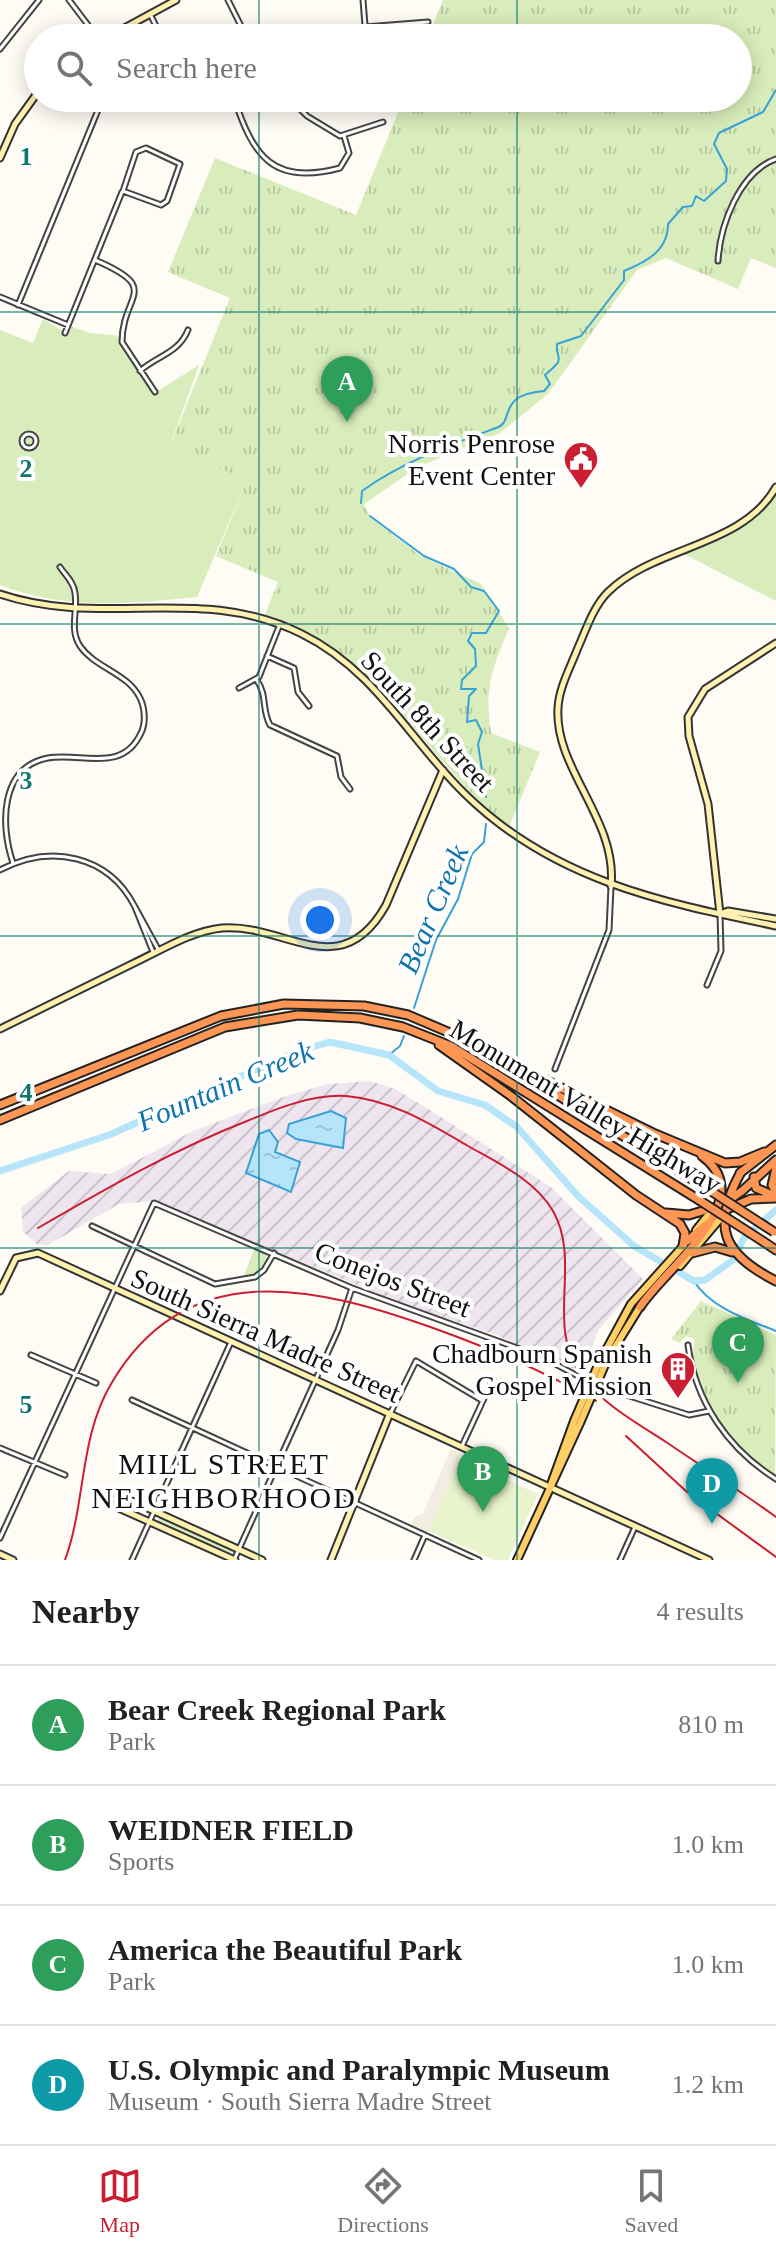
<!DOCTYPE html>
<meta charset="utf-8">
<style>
body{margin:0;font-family:"Times New Roman",serif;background:#f2f2f2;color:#202124}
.you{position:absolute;left:320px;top:920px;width:28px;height:28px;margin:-20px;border:6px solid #fff;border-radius:50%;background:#1a73e8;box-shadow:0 0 0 12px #1a73e833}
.badge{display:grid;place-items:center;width:52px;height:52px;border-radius:50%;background:#cc1e33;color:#fff;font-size:26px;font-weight:700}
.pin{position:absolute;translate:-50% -66px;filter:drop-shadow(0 2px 4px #0008)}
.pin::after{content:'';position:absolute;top:42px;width:28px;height:24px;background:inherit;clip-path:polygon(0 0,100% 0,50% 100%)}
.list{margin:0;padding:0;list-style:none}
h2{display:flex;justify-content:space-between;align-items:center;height:104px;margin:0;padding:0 32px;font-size:34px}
h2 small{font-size:26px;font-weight:400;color:#757577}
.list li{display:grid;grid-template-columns:52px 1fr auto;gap:24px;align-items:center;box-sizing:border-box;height:120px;padding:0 32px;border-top:2px solid #e0e0e0}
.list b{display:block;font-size:30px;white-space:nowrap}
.list p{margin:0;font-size:26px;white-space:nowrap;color:#757577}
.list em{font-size:26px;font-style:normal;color:#757577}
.icon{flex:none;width:44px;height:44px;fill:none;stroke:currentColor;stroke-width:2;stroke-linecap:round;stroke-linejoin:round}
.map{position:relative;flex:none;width:776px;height:1560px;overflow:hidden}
.search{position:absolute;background:#fff;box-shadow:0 4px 20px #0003;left:24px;right:24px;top:24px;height:88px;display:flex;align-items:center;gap:20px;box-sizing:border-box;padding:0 28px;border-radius:44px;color:#757577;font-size:30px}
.sheet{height:584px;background:#fff}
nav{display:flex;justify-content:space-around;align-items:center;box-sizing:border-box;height:112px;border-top:2px solid #e0e0e0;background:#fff;font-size:22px;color:#757577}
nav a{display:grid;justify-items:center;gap:4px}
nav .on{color:#cc1e33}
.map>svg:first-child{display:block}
.industrial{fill:url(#industrial-furrows)}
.grass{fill:#d8edbb}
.park{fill:url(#park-tufts)}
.pitch{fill:#e9f4cd}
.plaza{fill:#f2ece1}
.water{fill:url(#water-ripples);stroke:#38a2d6;stroke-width:2}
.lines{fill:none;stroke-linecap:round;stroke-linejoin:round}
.stream{stroke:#38a2d6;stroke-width:2}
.river{stroke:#b6e5fa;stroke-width:7}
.street-casing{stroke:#444;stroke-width:7}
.secondary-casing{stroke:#333;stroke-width:9}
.primary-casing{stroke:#222;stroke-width:10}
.highway-casing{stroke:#222;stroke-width:11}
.street{stroke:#fff;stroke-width:3}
.secondary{stroke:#fff1b0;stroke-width:5}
.primary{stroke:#ffce65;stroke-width:6}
.highway{stroke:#fd9655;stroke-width:7}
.rail{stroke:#cc1e33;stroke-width:2}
.primary-bridge-casing{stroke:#222;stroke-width:10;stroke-linecap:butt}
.highway-bridge-casing{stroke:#222;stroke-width:11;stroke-linecap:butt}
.primary-bridge{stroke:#ffce65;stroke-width:6}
.highway-bridge{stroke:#fd9655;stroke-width:7}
.grid{fill:none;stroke:#0f766e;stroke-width:2;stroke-opacity:0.55}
.labels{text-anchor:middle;stroke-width:8;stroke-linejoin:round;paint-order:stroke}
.poi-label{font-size:28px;fill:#111;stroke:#fff;text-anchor:end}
.street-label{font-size:28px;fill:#111;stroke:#fff}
.water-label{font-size:30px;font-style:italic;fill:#1074ad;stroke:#fff}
.neighbourhood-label{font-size:30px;letter-spacing:2px;fill:#111;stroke:#fff}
.grid-label{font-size:26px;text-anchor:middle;font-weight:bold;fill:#0f766e;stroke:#fff;stroke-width:8;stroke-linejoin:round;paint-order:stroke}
</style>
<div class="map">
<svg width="776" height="1560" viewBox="0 0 776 1560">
<defs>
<pattern id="industrial-furrows" width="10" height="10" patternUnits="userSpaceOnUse" patternTransform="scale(2)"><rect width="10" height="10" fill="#eee5ef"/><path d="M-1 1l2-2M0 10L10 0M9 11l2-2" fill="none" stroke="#cbc3cc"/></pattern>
<pattern id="park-tufts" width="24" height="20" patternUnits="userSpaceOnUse" patternTransform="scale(2)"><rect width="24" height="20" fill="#d8edbb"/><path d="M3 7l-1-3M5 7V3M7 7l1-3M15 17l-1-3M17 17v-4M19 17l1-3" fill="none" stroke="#b8caa0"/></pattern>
<pattern id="water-ripples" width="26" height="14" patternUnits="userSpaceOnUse" patternTransform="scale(2)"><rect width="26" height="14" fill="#b6e5fa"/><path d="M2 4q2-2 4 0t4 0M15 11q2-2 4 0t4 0" fill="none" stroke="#9bc3d5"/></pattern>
</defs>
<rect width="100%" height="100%" fill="#fffcf5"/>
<path class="industrial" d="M371 1081 395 1089 425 1107 551 1187 643 1279 599 1329 585 1364 574 1369 496 1335 395 1301 156 1201 119 1204 48 1245 37 1244 23 1232 21 1208 69 1171 111 1174 193 1131 286 1096 328 1084Z"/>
<path class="grass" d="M43 319 65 332 68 325 90 333 122 336 126 352 156 392 199 365 169 448 247 480 197 597C129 604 64 610 0 585V330L33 343Z
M776 486V601L678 551 754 516Z
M254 1249 266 1253 267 1263 256 1274 243 1278Z
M160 1516 231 1549 232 1552 229 1554 157 1522Z"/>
<path class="park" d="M443 0H776V268L751 258 738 289 666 258 637 270 548 394 500 433 418 467 364 504 371 518 421 556 481 584 509 628C492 669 484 688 491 733L540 752 509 827C414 751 389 657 264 617L278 582 216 556 247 480 169 448 230 298 168 272 215 158 356 215 404 98H738V38H428Z
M701 1301 776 1335 775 1476C737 1450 700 1405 693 1357 692 1350 695 1346 694 1339L686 1336 680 1343 671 1339Z"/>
<path class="pitch" d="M460 1458 538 1494 508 1560H495L428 1531Z"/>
<path class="plaza" d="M451 1449 462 1454 427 1534 411 1526 414 1518 423 1513Z"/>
<path class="water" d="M331 1111 346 1118 343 1148 296 1139 287 1133 289 1124Z
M269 1130 278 1142 275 1152 300 1162 291 1192 246 1173 259 1134Z"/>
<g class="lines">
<path class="stream" d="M361 503 362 491C402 462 450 445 496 428 516 422 495 395 544 391L550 384 545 375C567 356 556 363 557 344L581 336 624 280V271C646 262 668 251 668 224L683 207 692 206 696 196 704 201 726 181 727 169 714 144 719 133 763 112 776 90
M370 516 424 556 454 569 471 587 484 591 499 611 486 633H472L468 641 475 649 476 666 462 680 461 689H476L469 696 467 722 476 720 482 732 478 744 486 797
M414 1008 436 940 458 899 472 854 484 842 486 824
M389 1055 400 1046 404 1036
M694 1281C710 1308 749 1320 776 1331"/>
<path class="river" d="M0 1171 109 1135 298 1051 330 1042 389 1055 438 1091 485 1105 517 1127 578 1196 634 1246 694 1281 705 1280 733 1260 744 1238 776 1210"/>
<g class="street-casing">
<path id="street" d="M69 0 98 38
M228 0 247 38
M363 0 366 38
M151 16 162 38
M365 27 428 22
M0 49 39 0
M234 98C253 156 273 186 340 168L349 153 344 136
M289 98 307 116 340 136 383 122
M296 106 305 98
M146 148 180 164 167 201 161 205 123 191 136 152Z
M95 260C163 289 122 294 122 342L155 392
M718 261C720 226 739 172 776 159
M0 297 68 325
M18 305 103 98
M65 333 122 192
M140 371C158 355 178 354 188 330
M22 441a7 7 0 1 1 14 0a7 7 0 1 1-14 0Z
M267 656 294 668 298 692 309 706
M256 679C268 695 261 709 270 725L337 756 341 777 350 789
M239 688 259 677 280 624
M13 863C0 825 0 767 48 758 81 752 122 774 141 733 146 723 145 708 140 698 128 673 95 668 80 646 69 629 78 611 75 593 74 582 65 575 60 567
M0 870C50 844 108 854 135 907
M153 952 135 907 159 951
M707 985 721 951 720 914
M555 1069 609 930 611 887
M92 1226 215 1284 255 1277 264 1270 274 1253
M688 1345C695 1401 728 1449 776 1479
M31 1355 96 1383
M598 1386 689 1415 709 1411
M132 1400 479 1560
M391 1412 416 1361 483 1401
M462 1446 493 1379
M0 1448 65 1475
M0 1538 154 1203 352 1288 542 1357 591 1383
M132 1560 231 1342
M234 1560 338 1330 352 1288
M414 1560 425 1535
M620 1560 635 1527"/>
</g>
<g class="secondary-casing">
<path id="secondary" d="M106 38 176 0
M0 158 15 124 38 92
M0 594C105 629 200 583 302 634 375 670 409 739 464 793 552 880 661 902 776 926
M611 886C618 820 554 769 558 708 559 688 570 668 577 650 586 630 593 607 608 592 656 545 742 548 776 487
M720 914 708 804 689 736 688 717 705 689 776 643
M720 914 728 911 776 919
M0 1029C44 1007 88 986 132 964 160 951 191 931 222 928 285 923 341 986 386 905L443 770
M0 1291 16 1258 38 1253 709 1560
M0 1554 13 1560
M235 1560 105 1502 102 1494 110 1491 262 1560
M331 1560 390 1413"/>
</g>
<g class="primary-casing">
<path id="primary" d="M696 1230 712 1210
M680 1266 724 1214
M607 1360 641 1305
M598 1365 631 1304 684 1245
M550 1487 574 1421
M517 1560 580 1423"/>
</g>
<g class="highway-casing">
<path id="highway" d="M439 1045 511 1096 636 1195 680 1224 685 1233 683 1246
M543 1079 653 1133 725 1163 740 1162 764 1152
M0 1105 221 1016 284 1004 364 1006 408 1015 476 1044 708 1189
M0 1120 225 1027 298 1015 360 1018 403 1027 451 1046 699 1200
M776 1168 772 1185 776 1192
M741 1172C711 1226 722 1254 776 1281
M740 1173 776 1145
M754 1177 756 1188 772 1195
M741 1192 776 1160
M727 1202 743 1190
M730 1208 751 1199 776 1198
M666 1213 689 1215 716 1207
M687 1241 707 1224
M764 1242 776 1250
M692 1253 715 1247 732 1252
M640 1307C663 1270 762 1200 702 1156"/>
</g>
<use href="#street" class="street"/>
<use href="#secondary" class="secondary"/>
<use href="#primary" class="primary"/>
<use href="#highway" class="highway"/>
<path class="rail" d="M38 1228C107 1188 173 1150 247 1121 278 1108 313 1094 346 1096 392 1100 429 1123 468 1146 498 1163 535 1180 553 1211 582 1262 545 1325 581 1375 602 1404 637 1423 666 1442 703 1467 740 1491 776 1517
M626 1436 687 1492 776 1557
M65 1560C86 1503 79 1438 111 1384 187 1253 319 1287 436 1329 491 1349 545 1371 596 1401"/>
<g class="primary-bridge-casing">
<path id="primary-bridge" d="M574 1421 598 1365
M580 1423 607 1360"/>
</g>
<g class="highway-bridge-casing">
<path id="highway-bridge" d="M708 1189 774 1232
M699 1200 764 1242"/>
</g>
<use href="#primary-bridge" class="primary-bridge"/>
<use href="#highway-bridge" class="highway-bridge"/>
</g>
<path class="grid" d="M259 0V38M517 0V38M259 98V1560M517 98V1560M0 312H776M0 624H776M0 936H776M0 1248H776"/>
<defs>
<g id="civic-pin" transform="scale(1.8)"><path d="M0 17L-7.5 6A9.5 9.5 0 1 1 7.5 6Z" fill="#cc1e33" stroke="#fff"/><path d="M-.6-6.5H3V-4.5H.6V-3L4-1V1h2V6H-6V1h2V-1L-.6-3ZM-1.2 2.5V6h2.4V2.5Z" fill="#fff"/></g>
<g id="building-pin" transform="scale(1.8)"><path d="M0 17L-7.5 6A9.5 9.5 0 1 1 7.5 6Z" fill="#cc1e33" stroke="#fff"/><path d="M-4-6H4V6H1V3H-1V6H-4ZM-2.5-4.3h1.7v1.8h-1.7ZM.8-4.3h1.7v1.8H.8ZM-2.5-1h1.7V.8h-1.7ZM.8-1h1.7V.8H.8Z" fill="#fff"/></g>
</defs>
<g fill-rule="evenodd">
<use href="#civic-pin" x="581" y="459"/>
<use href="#building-pin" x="678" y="1369"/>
</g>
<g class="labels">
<g class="poi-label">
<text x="555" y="453">Norris Penrose<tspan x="555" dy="32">Event Center</tspan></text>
<text x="652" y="1363">Chadbourn Spanish<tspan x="652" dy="32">Gospel Mission</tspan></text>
</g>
<g class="street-label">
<text transform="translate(428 721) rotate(47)" y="10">South 8th Street</text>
<text transform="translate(586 1106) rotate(31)" y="10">Monument Valley Highway</text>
<text transform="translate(393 1279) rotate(21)" y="10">Conejos Street</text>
<text transform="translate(266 1335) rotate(24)" y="10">South Sierra Madre Street</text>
</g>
<g class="water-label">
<text transform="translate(433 909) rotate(-67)" y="10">Bear Creek</text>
<text transform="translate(225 1086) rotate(-23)" y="10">Fountain Creek</text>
</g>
<g class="neighbourhood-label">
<text x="224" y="1474">MILL STREET<tspan x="224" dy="34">NEIGHBORHOOD</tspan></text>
</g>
</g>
<g class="grid-label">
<text x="26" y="165">1</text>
<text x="26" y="477">2</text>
<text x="26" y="789">3</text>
<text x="26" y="1101">4</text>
<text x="26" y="1413">5</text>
</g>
</svg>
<div class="you"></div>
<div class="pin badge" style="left:347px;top:422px;background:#2e9e5b">A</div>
<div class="pin badge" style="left:483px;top:1512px;background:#2e9e5b">B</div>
<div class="pin badge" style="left:738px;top:1383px;background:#2e9e5b">C</div>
<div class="pin badge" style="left:712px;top:1524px;background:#0f9aa8">D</div>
<div class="search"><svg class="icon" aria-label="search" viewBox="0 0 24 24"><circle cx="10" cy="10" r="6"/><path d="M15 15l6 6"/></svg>Search here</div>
</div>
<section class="sheet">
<h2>Nearby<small>4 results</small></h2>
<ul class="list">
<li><span class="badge" style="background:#2e9e5b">A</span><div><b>Bear Creek Regional Park</b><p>Park</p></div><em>810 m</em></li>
<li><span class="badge" style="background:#2e9e5b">B</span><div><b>WEIDNER FIELD</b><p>Sports</p></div><em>1.0 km</em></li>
<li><span class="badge" style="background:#2e9e5b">C</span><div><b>America the Beautiful Park</b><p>Park</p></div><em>1.0 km</em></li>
<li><span class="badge" style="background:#0f9aa8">D</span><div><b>U.S. Olympic and Paralympic Museum</b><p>Museum · South Sierra Madre Street</p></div><em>1.2 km</em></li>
</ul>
</section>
<nav>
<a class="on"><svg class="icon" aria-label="map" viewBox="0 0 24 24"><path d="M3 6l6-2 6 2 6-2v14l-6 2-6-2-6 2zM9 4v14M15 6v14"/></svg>Map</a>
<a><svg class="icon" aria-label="directions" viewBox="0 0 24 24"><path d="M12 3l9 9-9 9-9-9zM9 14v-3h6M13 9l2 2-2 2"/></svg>Directions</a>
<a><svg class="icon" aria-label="saved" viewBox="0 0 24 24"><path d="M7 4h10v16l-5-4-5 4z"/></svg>Saved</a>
</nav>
